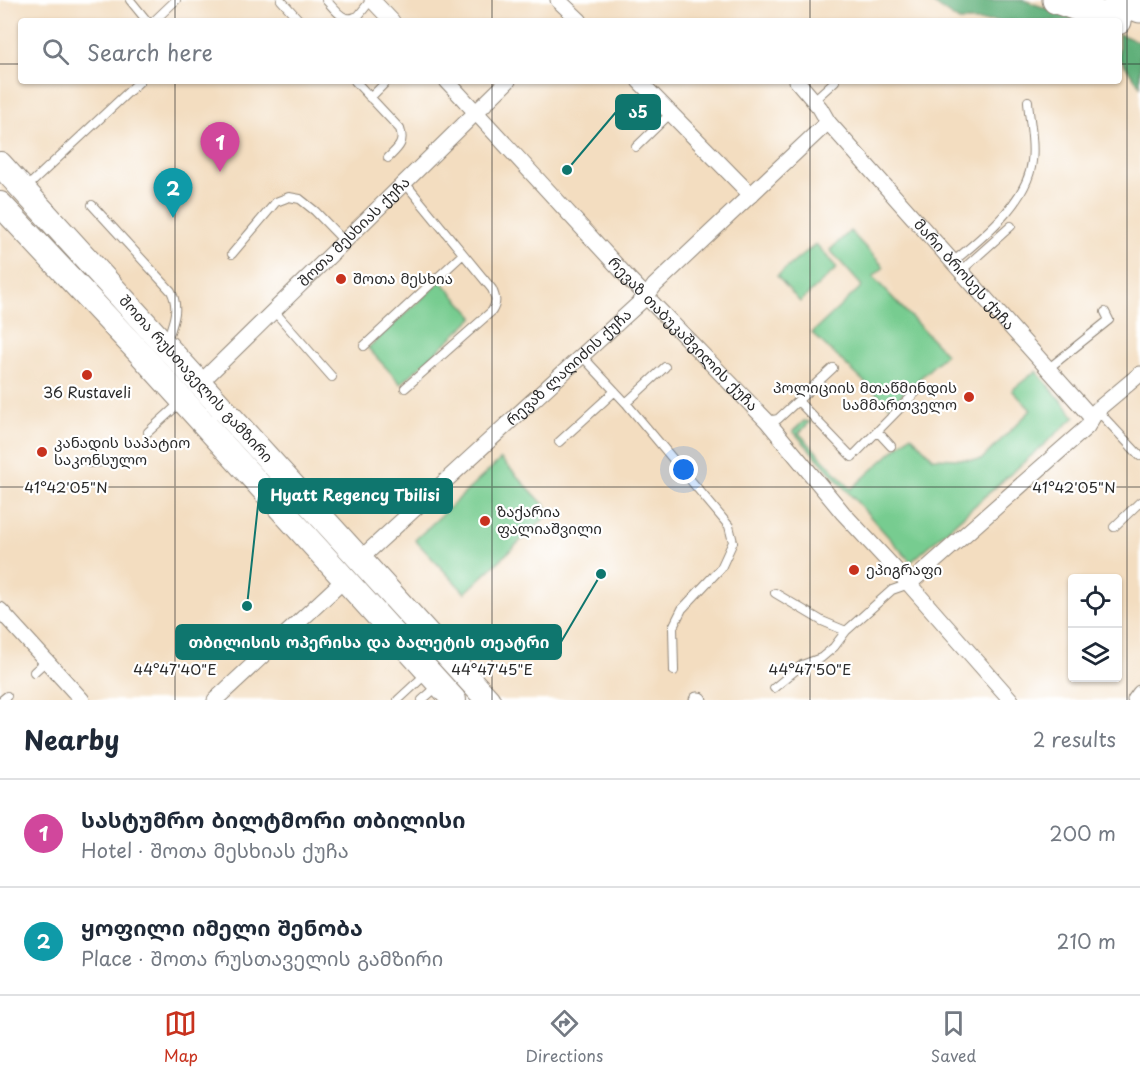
<!DOCTYPE html>
<meta charset="utf-8">
<style>
body{margin:0;font-family:"Playpen Sans","Noto Sans Georgian",sans-serif;background:#f2f2f3;color:#1f2937}
.controls{position:absolute;right:18px;bottom:18px;display:grid;overflow:hidden;border-radius:6px;box-shadow:0 2px 4px #0004}
.controls button{width:54px;height:54px;display:grid;place-items:center;padding:0;border:0;border-bottom:2px solid #e0e1e3;background:#fff;color:#1f2937;font:30px sans-serif}
.you{position:absolute;left:684px;top:470px;width:21px;height:21px;margin:-15px;border:4px solid #fff;border-radius:50%;background:#1a73e8;box-shadow:0 0 0 9px #1a73e833}
.badge{display:grid;place-items:center;width:39px;height:39px;border-radius:50%;background:#c8321e;color:#fff;font-size:20px;font-weight:700}
.pin{position:absolute;translate:-50% -50px;filter:drop-shadow(0 2px 3px #0008)}
.pin::after{content:'';position:absolute;top:32px;width:21px;height:18px;background:inherit;clip-path:polygon(0 0,100% 0,50% 100%)}
.list{margin:0;padding:0;list-style:none}
h2{display:flex;justify-content:space-between;align-items:center;height:78px;margin:0;padding:0 24px;font-size:26px}
h2 small{font-size:20px;font-weight:400;color:#747a83}
.list li{display:grid;grid-template-columns:39px 1fr auto;gap:18px;align-items:center;box-sizing:border-box;height:108px;padding:0 24px;border-top:2px solid #e0e1e3}
.list b{display:block;font-size:22px;white-space:nowrap}
.list p{margin:0;font-size:20px;white-space:nowrap;color:#747a83}
.list em{font-size:20px;font-style:normal;color:#747a83}
.icon{flex:none;width:33px;height:33px;fill:none;stroke:currentColor;stroke-width:2;stroke-linecap:round;stroke-linejoin:round}
.map{position:relative;flex:none;width:1140px;height:700px;overflow:hidden}
.search{position:absolute;background:#fff;box-shadow:0 2px 4px #0004;left:18px;right:18px;top:18px;height:66px;display:flex;align-items:center;gap:15px;box-sizing:border-box;padding:0 21px;border-radius:6px;color:#747a83;font-size:22px}
.sheet{height:294px;background:#fff}
nav{display:flex;justify-content:space-around;align-items:center;box-sizing:border-box;height:84px;border-top:2px solid #e0e1e3;background:#fff;font-size:16px;color:#747a83}
nav a{display:grid;justify-items:center;gap:3px}
nav .on{color:#c8321e}
.map>svg:first-child{display:block}
.green{fill:#77cc90;stroke:#517c5e;stroke-width:1.5}
.forest{fill:#61b07a;stroke:#466e52;stroke-width:1.5}
.lines{fill:none;stroke-linecap:round;stroke-linejoin:round}
.lane-casing{stroke:#8f8476;stroke-width:10}
.street-casing{stroke:#8f8476;stroke-width:17}
.primary-casing{stroke:#8f8476;stroke-width:26}
.highway-casing{stroke:#8f8476;stroke-width:29}
.lane{stroke:#fff;stroke-width:8}
.street{stroke:#fff;stroke-width:15}
.primary{stroke:#fff;stroke-width:24}
.highway{stroke:#fff;stroke-width:27}
.ticks{fill:none;stroke:#2b2b2b;stroke-width:1.5;stroke-opacity:0.45}
.poi-dot{fill:#c8321e;stroke:#fff;stroke-width:2}
.labels{text-anchor:middle;stroke-width:4.5;stroke-linejoin:round;paint-order:stroke}
.street-label{font-size:15px;fill:#2b2b2b;stroke:#fff}
.poi-label{font-size:15px;fill:#2b2b2b;stroke:#fff;text-anchor:start}
.ticks-label{font-size:15px;text-anchor:middle;fill:#2b2b2b;stroke:#fff;stroke-width:4.5;stroke-linejoin:round;paint-order:stroke}
.leader{fill:none;stroke:#0f766e;stroke-width:2}
.callout-dot{fill:#0f766e;stroke:#fff;stroke-width:2}
.callout{fill:#0f766e;stroke:#0f766e;stroke-width:2}
.callout-label{font-size:16px;text-anchor:middle;font-weight:bold;fill:#fff}
</style>
<div class="map">
<svg width="1140" height="700" viewBox="0 0 1140 700">
<rect width="100%" height="100%" fill="#fff"/>
<filter id="ink" filterUnits="userSpaceOnUse"><feTurbulence type="fractalNoise" baseFrequency=".0167" numOctaves="2"/><feDisplacementMap in="SourceGraphic" scale="12" xChannelSelector="R" yChannelSelector="G"/><feConvolveMatrix kernelMatrix="1 2 1 2 8 2 1 2 1" color-interpolation-filters="sRGB"/></filter>
<filter id="wash" filterUnits="userSpaceOnUse"><feTurbulence type="fractalNoise" baseFrequency=".008" numOctaves="4" result="noise"/><feDisplacementMap in="SourceGraphic" scale="24" xChannelSelector="R" yChannelSelector="G"/><feGaussianBlur stdDeviation="1.35" result="paint"/><feColorMatrix in="noise" values="0 0 0 0 0 0 0 0 0 0 0 0 0 0 0 0 0 1.4 0 .05"/><feComposite in="paint" operator="in"/></filter>
<g filter="url(#wash)">
<rect width="100%" height="100%" fill="#f3ddc0"/>
<path class="green" d="M850 231 884 267 873 277 946 354 890 406 812 333 862 286 830 250Z
M816 244 837 268 800 302 777 276Z
M441 281 474 317 401 384 368 348Z
M1036 371 1075 417 911 562 793 431 804 421 810 422 799 433 851 489 911 435 933 458 981 460 1031 410 1012 390Z
M501 459 551 512 465 593 415 540Z"/>
<path class="forest" d="M928 0H1023L1082 21H959Z
M1119 34 1140 42V86L1119 57Z"/>
</g>
<g filter="url(#ink)">
<g class="lines">
<g class="lane-casing">
<path id="lane" d="M130 0 147 21
M281 0 300 21
M326 0C334 8 343 23 355 17
M355 20 371 0
M154 21 176 0
M355 81 400 129C405 143 398 148 388 158
M370 98 387 81
M813 101 835 81
M636 147 671 113
M405 183 492 289C496 298 497 303 492 311L405 388
M27 187 140 81
M92 205 171 291C180 308 173 323 167 340
M232 254 276 202 289 197 300 199 315 211 345 242
M954 261C983 237 1028 201 1032 161 1035 142 1029 120 1028 101
M962 270 1011 226
M274 311 332 377
M364 346 462 255
M582 356 626 403 729 526 733 542 721 568 682 609 673 627 674 671
M1049 368 1109 320 1105 312
M799 402 852 457 916 392
M626 403 665 367
M1097 410 1140 456
M767 421 778 419 833 368
M148 432 180 403
M878 432 891 446
M559 442 615 391
M89 463 103 462
M1114 527 1140 502
M775 593 822 621 846 631 892 590 909 584
M34 672 46 661
M774 688 802 665 821 658 834 647 846 631
M2 700 7 696
M398 700 425 675
M422 700 437 687"/>
</g>
<g class="street-casing">
<g id="street">
<path d="M372 0 392 21"/>
<path d="M558 0 580 21"/>
<path id="s1" d="M447 81 631 281 767 421 843 513 909 584 1011 700"/>
<path d="M639 81 751 195"/>
<path id="s2" d="M797 81 820 108 828 122 1092 418"/>
<path id="s3" d="M200 383 508 81"/>
<path id="s4" d="M359 560 647 296 654 286 828 122"/>
<path d="M909 584 1087 427 1097 410 1140 374"/>
<path d="M0 610 82 700"/>
<path d="M215 700 345 579"/>
<path d="M697 700H699"/>
<path d="M1135 700 1140 693"/>
</g>
</g>
<g class="primary-casing">
<g id="primary">
<path id="s5" d="M0 164 488 700"/>
<path d="M0 204 140 353 454 700"/>
</g>
</g>
<g class="highway-casing">
<path id="highway" d="M1056 0 1118 21
M1117 0 1140 9"/>
</g>
<use href="#lane" class="lane"/>
<use href="#street" class="street"/>
<use href="#primary" class="primary"/>
<use href="#highway" class="highway"/>
</g>
</g>
<path class="ticks" d="M175 0V21M492 0V21M810 0V21M1127 0V700M0 64H21M1119 64H1140M175 81V700M492 81V700M810 81V700M0 487H1140"/>
<g class="poi-dot">
<circle cx="341" cy="279" r="6"/>
<circle cx="87" cy="375" r="6"/>
<circle cx="969" cy="397" r="6"/>
<circle cx="42" cy="452" r="6"/>
<circle cx="485" cy="521" r="6"/>
<circle cx="854" cy="570" r="6"/>
</g>
<g class="labels">
<g class="street-label">
<text dy="5" stroke="none"><textPath href="#s3" startOffset="216">შოთა მესხიას ქუჩა</textPath></text>
<text dy="5" stroke="none"><textPath href="#s2" startOffset="256">მარი ბროსეს ქუჩა</textPath></text>
<text dy="5" stroke="none"><textPath href="#s1" startOffset="346">რევაზ თაბუკაშვილის ქუჩა</textPath></text>
<text dy="5" stroke="none"><textPath href="#s4" startOffset="285">რევაზ ლაღიძის ქუჩა</textPath></text>
<text dy="5" stroke="none"><textPath href="#s5" startOffset="291">შოთა რუსთაველის გამზირი</textPath></text>
</g>
<g class="poi-label">
<text x="353" y="284">შოთა მესხია</text>
<text x="957" y="393" text-anchor="end">პოლიციის მთაწმინდის<tspan x="957" dy="17">სამმართველო</tspan></text>
<text x="87" y="398" text-anchor="middle">36 Rustaveli</text>
<text x="54" y="448">კანადის საპატიო<tspan x="54" dy="17">საკონსულო</tspan></text>
<text x="497" y="517">ზაქარია<tspan x="497" dy="17">ფალიაშვილი</tspan></text>
<text x="866" y="575">ეპიგრაფი</text>
</g>
</g>
<g class="ticks-label">
<text x="66" y="493">41°42'05"N</text>
<text x="1074" y="493">41°42'05"N</text>
<text x="175" y="675">44°47'40"E</text>
<text x="492" y="675">44°47'45"E</text>
<text x="810" y="675">44°47'50"E</text>
</g>
<path class="leader" d="M567 170L616 112M247 606L259 496M601 574L561 642"/>
<g class="callout-dot">
<circle cx="567" cy="170" r="6"/>
<circle cx="247" cy="606" r="6"/>
<circle cx="601" cy="574" r="6"/>
</g>
<g class="callout">
<rect x="616" y="95" width="44" height="34" rx="6"/>
<rect x="259" y="479" width="193" height="34" rx="6"/>
<rect x="176" y="625" width="385" height="34" rx="6"/>
</g>
<g class="callout-label">
<text x="638" y="118">ა5</text>
<text x="355" y="501">Hyatt Regency Tbilisi</text>
<text x="369" y="648">თბილისის ოპერისა და ბალეტის თეატრი</text>
</g>
</svg>
<div class="controls">
<button><svg class="icon" aria-label="locate" viewBox="0 0 24 24"><circle cx="12" cy="12" r="6"/><path d="M12 2v4M12 18v4M2 12h4M18 12h4"/></svg></button>
<button><svg class="icon" aria-label="layers" viewBox="0 0 24 24"><path d="M12 4l9 5-9 5-9-5zM3 14l9 5 9-5"/></svg></button>
</div>
<div class="you"></div>
<div class="pin badge" style="left:220px;top:172px;background:#d1479c">1</div>
<div class="pin badge" style="left:173px;top:218px;background:#0f9aa8">2</div>
<div class="search"><svg class="icon" aria-label="search" viewBox="0 0 24 24"><circle cx="10" cy="10" r="6"/><path d="M15 15l6 6"/></svg>Search here</div>
</div>
<section class="sheet">
<h2>Nearby<small>2 results</small></h2>
<ul class="list">
<li><span class="badge" style="background:#d1479c">1</span><div><b>სასტუმრო ბილტმორი თბილისი</b><p>Hotel · შოთა მესხიას ქუჩა</p></div><em>200 m</em></li>
<li><span class="badge" style="background:#0f9aa8">2</span><div><b>ყოფილი იმელი შენობა</b><p>Place · შოთა რუსთაველის გამზირი</p></div><em>210 m</em></li>
</ul>
</section>
<nav>
<a class="on"><svg class="icon" aria-label="map" viewBox="0 0 24 24"><path d="M3 6l6-2 6 2 6-2v14l-6 2-6-2-6 2zM9 4v14M15 6v14"/></svg>Map</a>
<a><svg class="icon" aria-label="directions" viewBox="0 0 24 24"><path d="M12 3l9 9-9 9-9-9zM9 14v-3h6M13 9l2 2-2 2"/></svg>Directions</a>
<a><svg class="icon" aria-label="saved" viewBox="0 0 24 24"><path d="M7 4h10v16l-5-4-5 4z"/></svg>Saved</a>
</nav>
